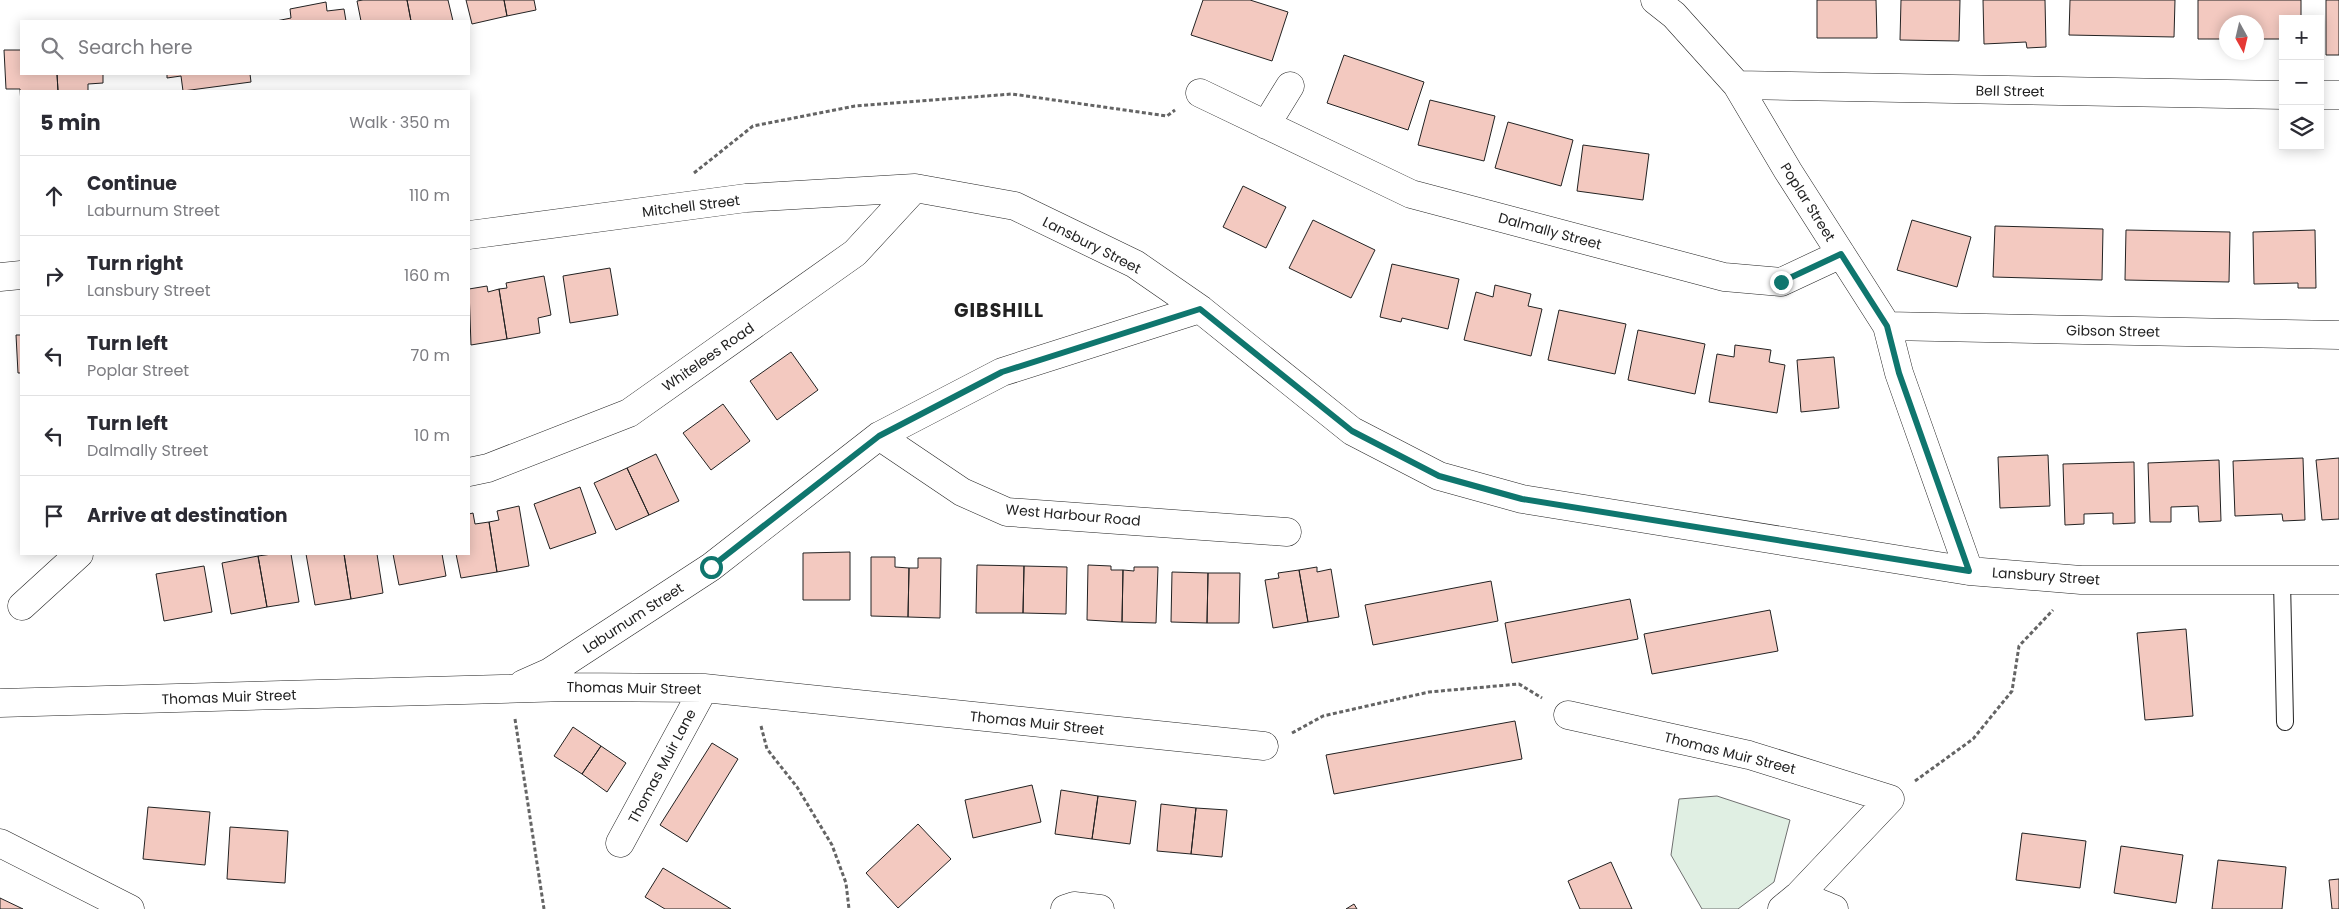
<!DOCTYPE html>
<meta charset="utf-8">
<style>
body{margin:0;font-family:Poppins,sans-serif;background:#f2f2f3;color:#2b2b33}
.controls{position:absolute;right:15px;top:15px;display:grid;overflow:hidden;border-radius:0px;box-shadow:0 2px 12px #0003}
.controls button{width:45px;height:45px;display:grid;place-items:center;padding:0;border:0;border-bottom:1px solid #e1e1e2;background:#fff;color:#2b2b33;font:25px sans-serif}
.compass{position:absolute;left:2219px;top:15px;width:45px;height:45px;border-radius:50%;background:#fff;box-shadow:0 2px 12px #0003;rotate:172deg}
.stop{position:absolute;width:15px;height:15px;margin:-11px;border:4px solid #0f766e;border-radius:50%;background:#fff}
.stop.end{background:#0f766e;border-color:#fff;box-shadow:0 1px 5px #0008}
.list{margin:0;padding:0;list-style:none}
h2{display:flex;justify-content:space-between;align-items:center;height:65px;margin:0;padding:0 20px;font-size:21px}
h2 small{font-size:16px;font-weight:400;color:#7c7c81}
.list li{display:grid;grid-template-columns:32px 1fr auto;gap:15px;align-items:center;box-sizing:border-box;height:80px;padding:0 20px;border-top:1px solid #e1e1e2}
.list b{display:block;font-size:19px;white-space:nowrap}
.list p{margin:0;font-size:16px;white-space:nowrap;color:#7c7c81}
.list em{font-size:16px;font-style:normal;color:#7c7c81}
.icon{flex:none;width:28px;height:28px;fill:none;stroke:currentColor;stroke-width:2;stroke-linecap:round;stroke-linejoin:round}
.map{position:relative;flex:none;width:2339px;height:909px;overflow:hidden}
.search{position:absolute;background:#fff;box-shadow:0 2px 12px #0003;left:20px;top:20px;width:450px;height:55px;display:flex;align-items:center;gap:12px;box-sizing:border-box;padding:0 18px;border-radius:0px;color:#7c7c81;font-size:19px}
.panel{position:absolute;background:#fff;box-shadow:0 2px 12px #0003;left:20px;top:90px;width:450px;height:465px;border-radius:0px}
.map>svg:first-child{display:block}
.green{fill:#e0efe3;stroke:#6f6f6f}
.building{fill:#f3c9c0;stroke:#222}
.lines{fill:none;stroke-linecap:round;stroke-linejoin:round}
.lane-casing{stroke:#222;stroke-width:18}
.street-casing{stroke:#222;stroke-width:29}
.path{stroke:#646464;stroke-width:3;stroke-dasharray:4 2.5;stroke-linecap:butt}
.lane{stroke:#fff;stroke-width:16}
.street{stroke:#fff;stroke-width:28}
.route{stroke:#0f766e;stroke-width:6}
.labels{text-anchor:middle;stroke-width:4;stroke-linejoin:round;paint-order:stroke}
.street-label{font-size:14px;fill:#222;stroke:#fff}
.district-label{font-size:19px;font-weight:bold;letter-spacing:1px;fill:#222;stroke:#fff}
</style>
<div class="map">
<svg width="2339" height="909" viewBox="0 0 2339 909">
<rect width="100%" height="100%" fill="#fff"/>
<path class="green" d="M1717 796 1790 820 1774 882 1738 909H1702L1671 855 1679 799Z"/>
<path class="building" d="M363 0H407L411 21H361L357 1Z
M407 0H448L453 21H411Z
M466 0H504L507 16 472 24Z
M504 0H534L536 10 507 16Z
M1203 0H1250L1288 12 1272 61 1191 35Z
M1817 0H1876L1877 38H1817Z
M1901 0H1960L1959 41 1900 40Z
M1983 0H2045L2046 47 2027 48 2026 42 1984 44Z
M2070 0H2175L2174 37 2069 35Z
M2198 0H2301V19H2283V39H2256V22H2226V39H2198Z
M2326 0H2339V55H2326Z
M326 2 327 11 344 9 346 21H276L291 18 290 9Z
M4 50H21V74H57L58 91H21V104L20 89H6Z
M1344 55 1424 82 1408 130 1327 103Z
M57 74H103V83L88 84V91H58Z
M167 74H250L251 82 183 91 181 76 167 78Z
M1430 100 1495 116 1484 161 1418 145Z
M1508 122 1573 140 1561 186 1495 168Z
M1583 145 1649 154 1643 200 1577 191Z
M1243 186 1286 207 1266 248 1223 227Z
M1313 220 1375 250 1351 298 1289 268Z
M1912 220 1971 237 1957 287 1897 270Z
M1995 226 2103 229 2102 280 1993 277Z
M2126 230 2230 232 2229 282 2125 280Z
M2315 230 2316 288H2298V283L2254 284 2253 232Z
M1392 264 1459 279 1448 329 1402 318 1401 322 1380 317Z
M610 268 618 315 570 323 563 276Z
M544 276 551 315 538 318 540 333 507 339 499 289 507 288 506 283Z
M1495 285 1531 294 1528 306 1542 309 1531 356 1464 340 1476 292 1493 297Z
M487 286 488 292 499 289 507 339 471 345 469 289Z
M1559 310 1626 324 1615 374 1548 360Z
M1638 330 1705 344 1695 394 1628 380Z
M16 335H21V373H18Z
M1735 345 1771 350 1769 362 1785 365 1777 413 1709 402 1717 354 1734 357Z
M791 352 818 390 777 420 750 381Z
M1834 357 1839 408 1801 412 1797 360Z
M723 404 750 441 711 470 683 433Z
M656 454 679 501 649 515 627 468Z
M2048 455 2050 506 2000 508 1998 457Z
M2303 458 2305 520 2283 521 2282 514 2235 516 2233 461Z
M2339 458V519L2322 520 2316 460Z
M2219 460 2221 521 2199 522 2198 506 2171 507V522H2150L2148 463Z
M2134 462 2135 523 2113 524V513L2084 514V524L2065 525 2063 464Z
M627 468 649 515 616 530 594 483Z
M580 487 596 533 550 549 534 504Z
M519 506 529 566 497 572 489 522 499 520 497 511Z
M473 513 475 524 489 522 497 572 461 578 456 554H469V514Z
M850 552V600H803V553Z
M272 554H291L299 602 267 607 258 556Z
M306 554H344L351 599 315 605Z
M344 554H377L383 593 351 599Z
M393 554H442L446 576 399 585Z
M258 556 267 607 231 614 222 563Z
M871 557H895V567L909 568 908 617 871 616Z
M918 558H941L940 618 908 617 909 568H918Z
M977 565 1024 566 1023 613H976Z
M1088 565 1111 566V570H1123L1122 622 1087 620Z
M204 566 212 612 164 621 156 574Z
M1024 566 1067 567 1066 614 1023 613Z
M1134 567H1158L1156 623 1122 622 1123 570 1134 571Z
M1317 567V572L1331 569 1339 617 1308 622 1299 570Z
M1299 570 1308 622 1273 628 1265 580 1279 578 1278 573Z
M1172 572 1208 573 1207 623 1171 622Z
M1208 573H1240L1239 623H1207Z
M1491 581 1498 621 1373 645 1365 605Z
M1630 599 1638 639 1512 663 1505 623Z
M1770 610 1778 651 1652 674 1644 634Z
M2186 629 2193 716 2145 720 2137 633Z
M1515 721 1522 759 1334 794 1326 755Z
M573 727 601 746 582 774 554 756Z
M712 743 738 759 687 842 660 825Z
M601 746 626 763 607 792 582 774Z
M1032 785 1041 822 973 838 965 800Z
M1061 790 1098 796 1092 839 1055 834Z
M1098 796 1136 801 1130 844 1092 839Z
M1161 804 1196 808 1191 854 1157 851Z
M148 807 210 812 205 865 143 859Z
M1196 808 1227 810 1222 857 1191 854Z
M918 824 951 859 898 908 866 873Z
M230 827 288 831 285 883 227 879Z
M2022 833 2086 841 2080 888 2016 880Z
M2121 846 2183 855 2176 903 2114 893Z
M2218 860 2286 867 2282 909H2212Z
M1611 862 1632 909H1580L1568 881Z
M663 868 731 909H665L645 897Z
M2339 879V909H2332L2329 880Z
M0 898 23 909H0Z
M1354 904 1357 909H1346Z"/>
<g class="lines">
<g class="lane-casing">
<path id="lane" d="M2282 581 2285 722"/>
</g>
<g class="street-casing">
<path id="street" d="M1655 0 1674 15 1737 85 1788 171 1887 326 1899 373 1969 571
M1737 85 2283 95
M1200 93 1411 194 1724 277 1781 282 1841 254
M2320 95H2339
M1266 125 1290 86
M469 235 746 198 915 188 1015 206 1135 264 1200 309 1352 431 1439 476 1522 499 1969 571 2081 580H2339
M0 277 21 275
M1887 326 2339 335
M879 436 962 492 1007 512 1287 532
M469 472 488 468 629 413 855 253 915 188
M22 606 79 554
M523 684 550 672 711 567 879 436 1002 372 1200 309
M0 703 568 687 704 688 1264 746
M1568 715 1749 755 1890 799 1799 895 1782 909
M0 843 130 909
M620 843 704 688
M1799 895 1834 909
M1065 909 1074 906 1100 909"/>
</g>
<path class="path" d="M694 173 753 126 855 106 1012 94 1167 116 1175 110
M515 719 544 909
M761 726 767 749 797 787 832 845 846 883 849 909
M1292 733 1323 716 1429 692 1519 684 1542 698
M1915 781 1973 739 2012 691 2019 646 2053 610"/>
<use href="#lane" class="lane"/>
<use href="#street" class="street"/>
</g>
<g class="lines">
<path class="route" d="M711 567 879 436 1002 372 1200 309 1352 431 1439 476 1522 499 1969 571 1899 373 1887 326 1841 254 1781 282"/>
</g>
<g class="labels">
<g class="street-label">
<text transform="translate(2010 91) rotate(1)" y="5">Bell Street</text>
<text transform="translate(1808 202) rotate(58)" y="5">Poplar Street</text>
<text transform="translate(691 206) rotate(-7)" y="5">Mitchell Street</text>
<text transform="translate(1550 231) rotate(15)" y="5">Dalmally Street</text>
<text transform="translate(1092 245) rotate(27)" y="5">Lansbury Street</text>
<text transform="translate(2113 331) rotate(1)" y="5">Gibson Street</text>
<text transform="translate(708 357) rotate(-35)" y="5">Whitelees Road</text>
<text transform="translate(1073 515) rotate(5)" y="5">West Harbour Road</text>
<text transform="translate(2046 576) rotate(4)" y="5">Lansbury Street</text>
<text transform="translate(633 618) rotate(-33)" y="5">Laburnum Street</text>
<text transform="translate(634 688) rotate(1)" y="5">Thomas Muir Street</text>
<text transform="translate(229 697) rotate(-2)" y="5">Thomas Muir Street</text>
<text transform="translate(1037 723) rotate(6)" y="5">Thomas Muir Street</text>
<text transform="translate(1730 753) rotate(14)" y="5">Thomas Muir Street</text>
<text transform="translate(662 766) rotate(-62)" y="5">Thomas Muir Lane</text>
</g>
<g class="district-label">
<text x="999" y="317">GIBSHILL</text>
</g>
</g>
</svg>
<div class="controls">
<button>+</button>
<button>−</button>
<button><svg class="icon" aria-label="layers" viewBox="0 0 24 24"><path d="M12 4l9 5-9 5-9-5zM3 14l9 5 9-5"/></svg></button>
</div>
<svg class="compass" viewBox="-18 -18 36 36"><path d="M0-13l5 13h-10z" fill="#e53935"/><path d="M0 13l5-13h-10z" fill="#7c7c81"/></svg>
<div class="stop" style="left:711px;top:567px"></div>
<div class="stop end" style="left:1781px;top:282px"></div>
<div class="search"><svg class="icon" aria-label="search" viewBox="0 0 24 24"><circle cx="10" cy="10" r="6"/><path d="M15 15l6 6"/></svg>Search here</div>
<section class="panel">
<h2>5 min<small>Walk · 350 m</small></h2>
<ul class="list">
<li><svg class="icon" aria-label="ahead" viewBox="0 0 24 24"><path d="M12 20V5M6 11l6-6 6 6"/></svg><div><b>Continue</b><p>Laburnum Street</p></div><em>110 m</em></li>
<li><svg class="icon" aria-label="right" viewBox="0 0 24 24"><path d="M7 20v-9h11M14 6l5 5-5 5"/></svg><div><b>Turn right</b><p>Lansbury Street</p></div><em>160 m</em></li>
<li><svg class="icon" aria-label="left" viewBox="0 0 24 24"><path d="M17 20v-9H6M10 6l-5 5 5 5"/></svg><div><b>Turn left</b><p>Poplar Street</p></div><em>70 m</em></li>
<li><svg class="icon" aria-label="left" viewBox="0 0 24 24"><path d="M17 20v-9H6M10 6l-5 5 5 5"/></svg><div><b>Turn left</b><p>Dalmally Street</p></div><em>10 m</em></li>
<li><svg class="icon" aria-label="arrive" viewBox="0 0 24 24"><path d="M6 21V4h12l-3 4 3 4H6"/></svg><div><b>Arrive at destination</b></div></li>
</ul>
</section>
</div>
